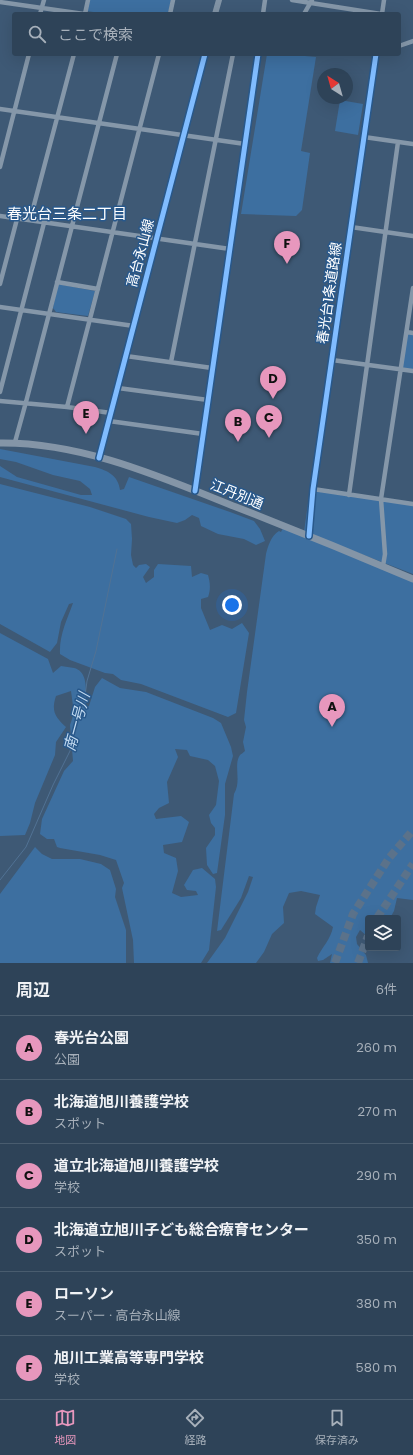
<!DOCTYPE html>
<html lang="ja">
<meta charset="utf-8">
<style>
body{margin:0;font-family:Poppins,"Noto Sans JP",sans-serif;background:#3a4e61;color:#f1f3f6}
.controls{position:absolute;right:12px;bottom:12px;display:grid;overflow:hidden;border-radius:4px;box-shadow:0 4px 16px #0002}
.controls button{width:36px;height:36px;display:grid;place-items:center;padding:0;border:0;border-bottom:1px solid #495c6e;background:#2e4358;color:#f1f3f6;font:20px sans-serif}
.compass{position:absolute;left:317px;top:68px;width:36px;height:36px;border-radius:50%;background:#2e4358;box-shadow:0 4px 16px #0002;rotate:323deg}
.you{position:absolute;left:232px;top:605px;width:14px;height:14px;margin:-10px;border:3px solid #fff;border-radius:50%;background:#1a73e8;box-shadow:0 0 0 6px #1a73e833}
.badge{display:grid;place-items:center;width:26px;height:26px;border-radius:50%;background:#e797bd;color:#111;font-size:13px;font-weight:700}
.pin{position:absolute;translate:-50% -33px;filter:drop-shadow(0 1px 2px #0008)}
.pin::after{content:'';position:absolute;top:21px;width:14px;height:12px;background:inherit;clip-path:polygon(0 0,100% 0,50% 100%)}
.list{margin:0;padding:0;list-style:none}
h2{display:flex;justify-content:space-between;align-items:center;height:52px;margin:0;padding:0 16px;font-size:17px}
h2 small{font-size:13px;font-weight:400;color:#a7b0ba}
.list li{display:grid;grid-template-columns:26px 1fr auto;gap:12px;align-items:center;box-sizing:border-box;height:64px;padding:0 16px;border-top:1px solid #495c6e}
.list b{display:block;font-size:15px;white-space:nowrap}
.list p{margin:0;font-size:13px;white-space:nowrap;color:#a7b0ba}
.list em{font-size:13px;font-style:normal;color:#a7b0ba}
.icon{flex:none;width:22px;height:22px;fill:none;stroke:currentColor;stroke-width:2;stroke-linecap:round;stroke-linejoin:round}
.map{position:relative;flex:none;width:413px;height:963px;overflow:hidden}
.search{position:absolute;background:#2e4358;box-shadow:0 4px 16px #0002;left:12px;right:12px;top:12px;height:44px;display:flex;align-items:center;gap:10px;box-sizing:border-box;padding:0 14px;border-radius:4px;color:#a7b0ba;font-size:15px}
.sheet{height:436px;background:#2e4358}
nav{display:flex;justify-content:space-around;align-items:center;box-sizing:border-box;height:56px;border-top:1px solid #495c6e;background:#2e4358;font-size:11px;color:#a7b0ba}
nav a{display:grid;justify-items:center;gap:2px}
nav .on{color:#e797bd}
.map>svg:first-child{display:block}
.green{fill:#3d6fa0}
.lines{fill:none;stroke-linecap:round;stroke-linejoin:round}
.stream{stroke:#517294;stroke-width:1}
.highway-tunnel{stroke:#5b728a;stroke-width:8;stroke-dasharray:8 4;stroke-linecap:butt}
.street{stroke:#8597a9;stroke-width:4.5}
.secondary{stroke:#8193a5;stroke-width:6}
.primary{stroke:#8495a7;stroke-width:7}
.cycleway-casing{stroke:#28588b;stroke-width:8}
.cycleway{stroke:#80bcff;stroke-width:5}
.labels{text-anchor:middle;stroke-width:3;stroke-linejoin:round;paint-order:stroke}
.street-label{font-size:14px;fill:#fff;stroke:#28588b}
.neighbourhood-label{font-size:15px;fill:#fff;stroke:#28588b}
.water-label{font-size:15px;font-style:italic;fill:#c2daf1;stroke:#28588b}
</style>
<div class="map">
<svg width="413" height="963" viewBox="0 0 413 963">
<rect width="100%" height="100%" fill="#3e5975"/>
<path class="green" d="M89 0H171L168 14H108L86 11Z
M267 54H283L316 57 301 151 310 153 302 210 296 216 241 214Z
M340 100 363 104 358 135 335 131Z
M58 284 95 291 88 316 56 312 53 308Z
M407 332 413 333V371L402 370Z
M0 449 95 467C108 471 118 475 120 490L124 489 129 477 230 512 254 521 260 529 265 541 256 545 244 539 218 534 201 526 199 518 192 515 185 520 177 523 149 517 0 477V466L17 477 81 495H92L90 489 80 481 53 475 16 462 0 459Z
M0 484 90 507 126 519 131 524 132 539 131 555 133 565 136 568 139 565 146 564 150 567 143 577 146 583 154 577V570L158 564 191 566 192 577 201 573 208 575C210 582 211 589 208 597L201 599V608L210 630 222 625 232 629 242 623 249 633 236 713 228 717 141 684 121 680 113 674 105 673 70 660 60 654C59 635 67 620 73 603L69 604 61 622 57 643 50 652 0 624Z
M310 489 413 505V574L304 532Z
M283 528 413 581V900L397 898 394 911 390 918H368V937L360 930 356 937 357 944 366 955 368 963H330L332 954 323 960 318 961 317 958C322 947 331 939 333 927L315 914 316 907 320 895 301 891 289 893 283 907 284 923 272 934 264 952 256 963H207L225 938 248 892 253 877 249 876 241 898 221 930 217 931 234 794C242 781 233 765 240 755 241 754 243 753 245 751L243 742 246 727 244 720 247 692 266 554C268 546 271 536 279 531L281 532Z
M0 633 48 659 53 673 61 666C65 667 70 667 74 668 90 672 85 695 86 708L89 706 95 687 102 678 120 688 146 692 213 718 221 723 231 747 233 756 225 784V815L217 873 213 874 207 865 206 848 215 835V828L211 823 209 815 216 805 219 781 215 766 208 760 190 756 187 750 175 749 178 757 167 782 169 803 159 808 154 814 156 819 181 816 189 822 182 842 163 845 164 853 176 858 178 871 172 893 181 897 198 895 196 891 187 890 184 885 193 870 202 868 215 879 216 887 209 950 201 963H134L133 940 122 888 124 883 116 860 100 855 60 848 57 847 54 839H47L40 834 42 819 64 771 73 761 70 725 74 713 71 691 56 696C51 711 55 717 66 727L56 742 55 755 35 803 30 823 25 835 0 836Z
M35 847 42 854 52 859H80L101 864 110 870 116 889 115 897 126 930V963H0V894Z"/>
<g class="lines">
<path class="stream" d="M0 880 26 847 53 785 70 751 85 696 87 681 96 651 117 549"/>
<path class="highway-tunnel" d="M377 918 413 864
M335 963 353 914 389 858 413 830
M358 963 368 936"/>
<path class="street" d="M292 0 381 14
M0 2 84 14
M40 14 44 0
M85 14 88 0
M170 14 173 0
M263 14 265 0
M304 14 312 0
M382 14 384 0
M399 46 413 41
M0 109 245 144
M364 137 413 144
M0 167 29 54
M0 216 230 249
M30 220 74 54
M351 227 413 236
M57 282 98 289
M0 284 17 219
M0 307 134 326
M407 332 413 333
M126 356 212 368
M332 360 413 371
M171 362 233 54
M118 388 208 400
M0 392 44 223
M0 401 67 407 111 413
M67 407 159 54
M109 421 203 434
M15 442 26 402 117 54
M313 489 413 504
M195 491 258 54
M349 495 398 142
M309 536 313 489 376 54
M383 566 385 554 381 499 413 288"/>
<path class="secondary" d="M215 14 219 0
M99 458 205 54"/>
<path class="primary" d="M0 443C82 442 161 477 236 507 295 530 354 554 413 579"/>
<g class="cycleway-casing">
<path id="cycleway" d="M99 458 205 54
M195 491 258 54
M309 536 313 489 376 54"/>
</g>
<use href="#cycleway" class="cycleway"/>
</g>
<g class="labels">
<g class="street-label">
<text transform="translate(140 253) rotate(-75)" y="5">高台永山線</text>
<text transform="translate(329 293) rotate(-82)" y="5">春光台1条道路線</text>
<text transform="translate(237 494) rotate(22)" y="5">江丹別通</text>
</g>
<g class="neighbourhood-label">
<text x="67" y="219">春光台三条二丁目</text>
</g>
<g class="water-label">
<text transform="translate(77 722) rotate(-75)" y="5">南一号川</text>
</g>
</g>
</svg>
<div class="controls">
<button><svg class="icon" aria-label="layers" viewBox="0 0 24 24"><path d="M12 4l9 5-9 5-9-5zM3 14l9 5 9-5"/></svg></button>
</div>
<svg class="compass" viewBox="-18 -18 36 36"><path d="M0-13l5 13h-10z" fill="#e53935"/><path d="M0 13l5-13h-10z" fill="#a7b0ba"/></svg>
<div class="you"></div>
<div class="pin badge" style="left:332px;top:727px">A</div>
<div class="pin badge" style="left:238px;top:442px">B</div>
<div class="pin badge" style="left:269px;top:438px">C</div>
<div class="pin badge" style="left:273px;top:399px">D</div>
<div class="pin badge" style="left:86px;top:434px">E</div>
<div class="pin badge" style="left:287px;top:264px">F</div>
<div class="search"><svg class="icon" aria-label="search" viewBox="0 0 24 24"><circle cx="10" cy="10" r="6"/><path d="M15 15l6 6"/></svg>ここで検索</div>
</div>
<section class="sheet">
<h2>周辺<small>6件</small></h2>
<ul class="list">
<li><span class="badge">A</span><div><b>春光台公園</b><p>公園</p></div><em>260 m</em></li>
<li><span class="badge">B</span><div><b>北海道旭川養護学校</b><p>スポット</p></div><em>270 m</em></li>
<li><span class="badge">C</span><div><b>道立北海道旭川養護学校</b><p>学校</p></div><em>290 m</em></li>
<li><span class="badge">D</span><div><b>北海道立旭川子ども総合療育センター</b><p>スポット</p></div><em>350 m</em></li>
<li><span class="badge">E</span><div><b>ローソン</b><p>スーパー · 高台永山線</p></div><em>380 m</em></li>
<li><span class="badge">F</span><div><b>旭川工業高等専門学校</b><p>学校</p></div><em>580 m</em></li>
</ul>
</section>
<nav>
<a class="on"><svg class="icon" aria-label="map" viewBox="0 0 24 24"><path d="M3 6l6-2 6 2 6-2v14l-6 2-6-2-6 2zM9 4v14M15 6v14"/></svg>地図</a>
<a><svg class="icon" aria-label="directions" viewBox="0 0 24 24"><path d="M12 3l9 9-9 9-9-9zM9 14v-3h6M13 9l2 2-2 2"/></svg>経路</a>
<a><svg class="icon" aria-label="saved" viewBox="0 0 24 24"><path d="M7 4h10v16l-5-4-5 4z"/></svg>保存済み</a>
</nav>
